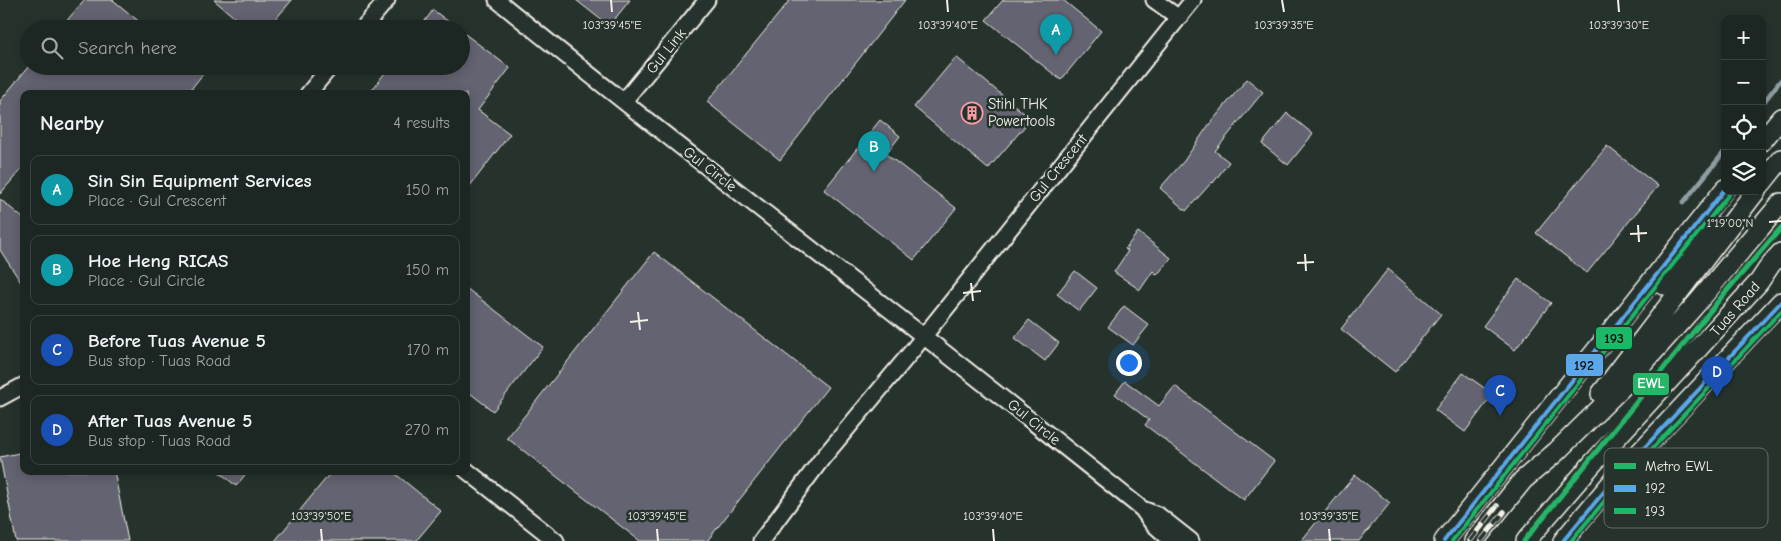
<!DOCTYPE html>
<meta charset="utf-8">
<style>
body{margin:0;font-family:"Comic Neue",sans-serif;background:#252e2a;color:#f1f3f6}
.controls{position:absolute;right:15px;top:15px;display:grid;overflow:hidden;border-radius:10px;box-shadow:0 2px 12px #0003}
.controls button{width:45px;height:45px;display:grid;place-items:center;padding:0;border:0;border-bottom:1px solid #3a4340;background:#1c2622;color:#f1f3f6;font:25px sans-serif}
.you{position:absolute;left:1128px;top:362px;width:18px;height:18px;margin:-12px;border:4px solid #fff;border-radius:50%;background:#1a73e8;box-shadow:0 0 0 8px #1a73e833}
.badge{display:grid;place-items:center;width:32px;height:32px;border-radius:50%;background:#ff9aa2;color:#fff;font-size:16px;font-weight:700}
.pin{position:absolute;translate:-50% -41px;filter:drop-shadow(0 1px 2px #0008)}
.pin::after{content:'';position:absolute;top:26px;width:18px;height:15px;background:inherit;clip-path:polygon(0 0,100% 0,50% 100%)}
.list{margin:0;padding:0;list-style:none}
h2{display:flex;justify-content:space-between;align-items:center;height:65px;margin:0;padding:0 20px;font-size:21px}
h2 small{font-size:16px;font-weight:400;color:#a0a5a5}
.list li{display:grid;grid-template-columns:32px 1fr auto;gap:15px;align-items:center;box-sizing:border-box;height:70px;margin:0 10px 10px;padding:0 10px;border:1px solid #3a4340;border-radius:10px}
.list b{display:block;font-size:19px;white-space:nowrap}
.list p{margin:0;font-size:16px;white-space:nowrap;color:#a0a5a5}
.list em{font-size:16px;font-style:normal;color:#a0a5a5}
.icon{flex:none;width:28px;height:28px;fill:none;stroke:currentColor;stroke-width:2;stroke-linecap:round;stroke-linejoin:round}
.map{position:relative;flex:none;width:1781px;height:541px;overflow:hidden}
.search{position:absolute;background:#1c2622;box-shadow:0 2px 12px #0003;left:20px;top:20px;width:450px;height:55px;display:flex;align-items:center;gap:12px;box-sizing:border-box;padding:0 18px;border-radius:28px;color:#a0a5a5;font-size:19px}
.panel{position:absolute;background:#1c2622;box-shadow:0 2px 12px #0003;left:20px;top:90px;width:450px;height:385px;border-radius:10px}
.map>svg:first-child{display:block}
.lines{fill:none;stroke-linecap:round;stroke-linejoin:round}
.stream{stroke:#919fa2;stroke-width:4.5}
.building{fill:#636471;stroke:#f4f1e8}
.minor-casing{stroke:#f4f1e8;stroke-width:19}
.major-casing{stroke:#f4f1e8;stroke-width:22}
.minor{stroke:#26332d;stroke-width:15}
.major{stroke:#26332d;stroke-width:19}
.rail-casing{stroke:#f4f1e8;stroke-width:5.5}
.rail{stroke:#26332d;stroke-width:4;stroke-dasharray:11;stroke-linecap:butt}
.bus-1-casing{stroke:#26332d;stroke-width:8}
.bus-2-casing{stroke:#26332d;stroke-width:8}
.bus-1{stroke:#5aa8eb;stroke-width:4}
.bus-2{stroke:#1ab867;stroke-width:4}
.metro-1-casing{stroke:#26332d;stroke-width:9}
.metro-1{stroke:#26b668;stroke-width:5}
.ticks{fill:none;stroke:#f4f1e8;stroke-width:2}
.labels{text-anchor:middle;stroke-width:5;stroke-linejoin:round;paint-order:stroke}
.street-label{font-size:15px;fill:#f4f1e8;stroke:#26332d}
.poi-label{font-size:15px;fill:#f4f1e8;stroke:#26332d;text-anchor:start}
.key{fill:#26332d;stroke:#646c65;stroke-width:1}
.key-label{font-size:14px;fill:#f4f1e8}
.ticks-label{font-size:12px;text-anchor:middle;fill:#f4f1e8;stroke:#26332d;stroke-width:5;stroke-linejoin:round;paint-order:stroke}
.line-badge{stroke:#26332d;stroke-width:2}
.badge-label{font-size:14px;text-anchor:middle;font-weight:bold;fill:#fff}
.pale-badge-label{font-size:14px;text-anchor:middle;font-weight:bold;fill:#111}
</style>
<div class="map">
<svg width="1781" height="541" viewBox="0 0 1781 541">
<rect width="100%" height="100%" fill="#26332d"/>
<filter id="ink" filterUnits="userSpaceOnUse"><feTurbulence type="fractalNoise" baseFrequency=".02" numOctaves="2"/><feDisplacementMap in="SourceGraphic" scale="10" xChannelSelector="R" yChannelSelector="G"/><feConvolveMatrix kernelMatrix="1 2 1 2 8 2 1 2 1" color-interpolation-filters="sRGB"/></filter>
<g filter="url(#ink)">
<g class="lines">
<path class="stream" d="M1762 104 1781 80
M1683 203 1725 151"/>
</g>
<path class="building" d="M84 0H113L148 29H60Z
M214 0H292L267 29H248Z
M576 0H630L609 26Z
M790 0H905L780 160 707 102Z
M1003 0H1063L1101 31 1061 80 986 20Z
M433 10 458 29H419Z
M461 31 510 68 478 110 510 134 466 191V94H369L390 66H461Z
M956 57 1031 119 988 169 914 107Z
M29 66H193L203 74 187 94H24V166L0 194V101Z
M1247 79 1263 92 1215 151 1229 162 1213 183 1212 182 1186 211 1160 188 1184 161 1208 126Z
M1287 113 1313 134 1288 165 1262 144Z
M880 120 900 136 886 154 956 208 914 260 824 190Z
M1607 146 1658 186 1587 273 1536 233Z
M0 199 24 219V287L0 250Z
M1138 232 1171 258 1157 275 1153 271 1140 290 1114 272 1128 251 1125 249Z
M654 252 828 387 707 541H640L507 438Z
M1388 269 1441 314 1395 372 1341 329Z
M1075 271 1097 288 1079 311 1057 294Z
M1518 279 1551 303 1515 350 1483 326Z
M466 288 543 347 493 411 466 390Z
M1124 306 1149 325 1133 345 1108 327Z
M1029 320 1059 343 1045 361 1015 338Z
M1463 373 1493 394 1465 432 1435 410Z
M1125 381 1159 406 1175 386 1274 461 1244 500 1145 425 1149 420 1115 394Z
M24 452V471H114L128 541H16L0 457Z
M218 471H248L236 486Z
M332 471H392L441 511 416 541H275Z
M1355 475 1390 503 1359 541H1301Z"/>
<g class="lines">
<g class="minor-casing">
<path id="minor" d="M497 0C709 173 929 337 1142 509L1152 523 1172 541
M1154 0 1179 18
M362 29 387 0
M308 94 331 66
M624 101 707 0
M0 398 24 385
M466 470 556 541
M1142 509 1158 515 1191 541
M761 541 821 460 912 351 1193 0"/>
</g>
<g class="major-casing">
<path id="major" d="M1762 141 1781 118
M1762 183 1781 159
M1664 285 1715 227
M1601 394 1756 191
M1444 541 1725 189
M1474 541 1523 480 1556 452 1623 386 1698 302 1781 203
M1526 541 1593 463 1759 282 1771 264 1781 253
M1563 541 1613 481 1781 302"/>
</g>
<use href="#minor" class="minor"/>
<use href="#major" class="major"/>
<g class="rail-casing">
<path id="rail" d="M1470 541 1497 506
M1481 541 1504 512"/>
</g>
<use href="#rail" class="rail"/>
<g class="bus-1-casing">
<path id="bus-1" d="M1444 541 1725 189
M1563 541 1613 481 1781 302"/>
</g>
<g class="bus-2-casing">
<path id="bus-2" d="M1452 541 1730 193
M1571 541 1618 485 1781 311"/>
</g>
<use href="#bus-1" class="bus-1"/>
<use href="#bus-2" class="bus-2"/>
<g class="metro-1-casing">
<path id="metro-1" d="M1524 541 1724 294 1781 228"/>
</g>
<use href="#metro-1" class="metro-1"/>
</g>
</g>
<path class="ticks" d="M611 0 612 12M947 0 948 12M1282 0 1284 12M1618 0 1619 12M1769 222 1781 221M1638 225 1639 242M1630 234 1647 233M1305 254 1306 271M1297 263 1314 262M971 283 973 301M963 293 981 291M638 312 640 330M630 322 648 320M321 529 322 541M657 529 658 541M993 529 994 541M1329 529 1330 541"/>
<defs>
<g id="building-ring" transform="scale(1.125)"><circle r="9.5" fill="#26332d" stroke="#ff9aa2" stroke-width="1.5"/><path d="M-4-6H4V6H1V3H-1V6H-4ZM-2.5-4.3h1.7v1.8h-1.7ZM.8-4.3h1.7v1.8H.8ZM-2.5-1h1.7V.8h-1.7ZM.8-1h1.7V.8H.8Z" fill="#ff9aa2"/></g>
</defs>
<g fill-rule="evenodd">
<use href="#building-ring" x="972" y="113"/>
</g>
<g class="labels">
<g class="street-label">
<text transform="translate(666 51) rotate(-51)" y="5">Gul Link</text>
<text transform="translate(1058 168) rotate(-51)" y="5">Gul Crescent</text>
<text transform="translate(710 169) rotate(38)" y="5">Gul Circle</text>
<text transform="translate(1735 309) rotate(-49)" y="5">Tuas Road</text>
<text transform="translate(1034 422) rotate(39)" y="5">Gul Circle</text>
</g>
<g class="poi-label">
<text x="988" y="109">Stihl THK<tspan x="988" dy="17">Powertools</tspan></text>
</g>
</g>
<rect x="1604" y="448" width="164" height="80" rx="8" class="key"/>
<rect x="1614" y="463" width="22" height="6" fill="#26b668"/>
<rect x="1614" y="485" width="22" height="7" fill="#5aa8eb"/>
<rect x="1614" y="508" width="22" height="6" fill="#1ab867"/>
<g class="key-label">
<text x="1645" y="471">Metro EWL</text>
<text x="1645" y="493">192</text>
<text x="1645" y="516">193</text>
</g>
<g class="ticks-label">
<text x="612" y="29">103°39'45"E</text>
<text x="948" y="29">103°39'40"E</text>
<text x="1284" y="29">103°39'35"E</text>
<text x="1619" y="29">103°39'30"E</text>
<text x="1730" y="227">1°19'00"N</text>
<text x="321" y="520">103°39'50"E</text>
<text x="657" y="520">103°39'45"E</text>
<text x="993" y="520">103°39'40"E</text>
<text x="1329" y="520">103°39'35"E</text>
</g>
<g class="line-badge">
<rect x="1595" y="326" width="38" height="24" rx="5" fill="#1ab867"/>
<rect x="1565" y="353" width="39" height="24" rx="5" fill="#5aa8eb"/>
<rect x="1632" y="372" width="38" height="24" rx="5" fill="#26b668"/>
</g>
<g class="badge-label">
<text x="1651" y="388">EWL</text>
</g>
<g class="pale-badge-label">
<text x="1614" y="343">193</text>
<text x="1584" y="370">192</text>
</g>
</svg>
<div class="controls">
<button>+</button>
<button>−</button>
<button><svg class="icon" aria-label="locate" viewBox="0 0 24 24"><circle cx="12" cy="12" r="6"/><path d="M12 2v4M12 18v4M2 12h4M18 12h4"/></svg></button>
<button><svg class="icon" aria-label="layers" viewBox="0 0 24 24"><path d="M12 4l9 5-9 5-9-5zM3 14l9 5 9-5"/></svg></button>
</div>
<div class="you"></div>
<div class="pin badge" style="left:1056px;top:55px;background:#0f9aa8">A</div>
<div class="pin badge" style="left:874px;top:172px;background:#0f9aa8">B</div>
<div class="pin badge" style="left:1500px;top:416px;background:#1a4fb4">C</div>
<div class="pin badge" style="left:1717px;top:397px;background:#1a4fb4">D</div>
<div class="search"><svg class="icon" aria-label="search" viewBox="0 0 24 24"><circle cx="10" cy="10" r="6"/><path d="M15 15l6 6"/></svg>Search here</div>
<section class="panel">
<h2>Nearby<small>4 results</small></h2>
<ul class="list">
<li><span class="badge" style="background:#0f9aa8">A</span><div><b>Sin Sin Equipment Services</b><p>Place · Gul Crescent</p></div><em>150 m</em></li>
<li><span class="badge" style="background:#0f9aa8">B</span><div><b>Hoe Heng RICAS</b><p>Place · Gul Circle</p></div><em>150 m</em></li>
<li><span class="badge" style="background:#1a4fb4">C</span><div><b>Before Tuas Avenue 5</b><p>Bus stop · Tuas Road</p></div><em>170 m</em></li>
<li><span class="badge" style="background:#1a4fb4">D</span><div><b>After Tuas Avenue 5</b><p>Bus stop · Tuas Road</p></div><em>270 m</em></li>
</ul>
</section>
</div>
